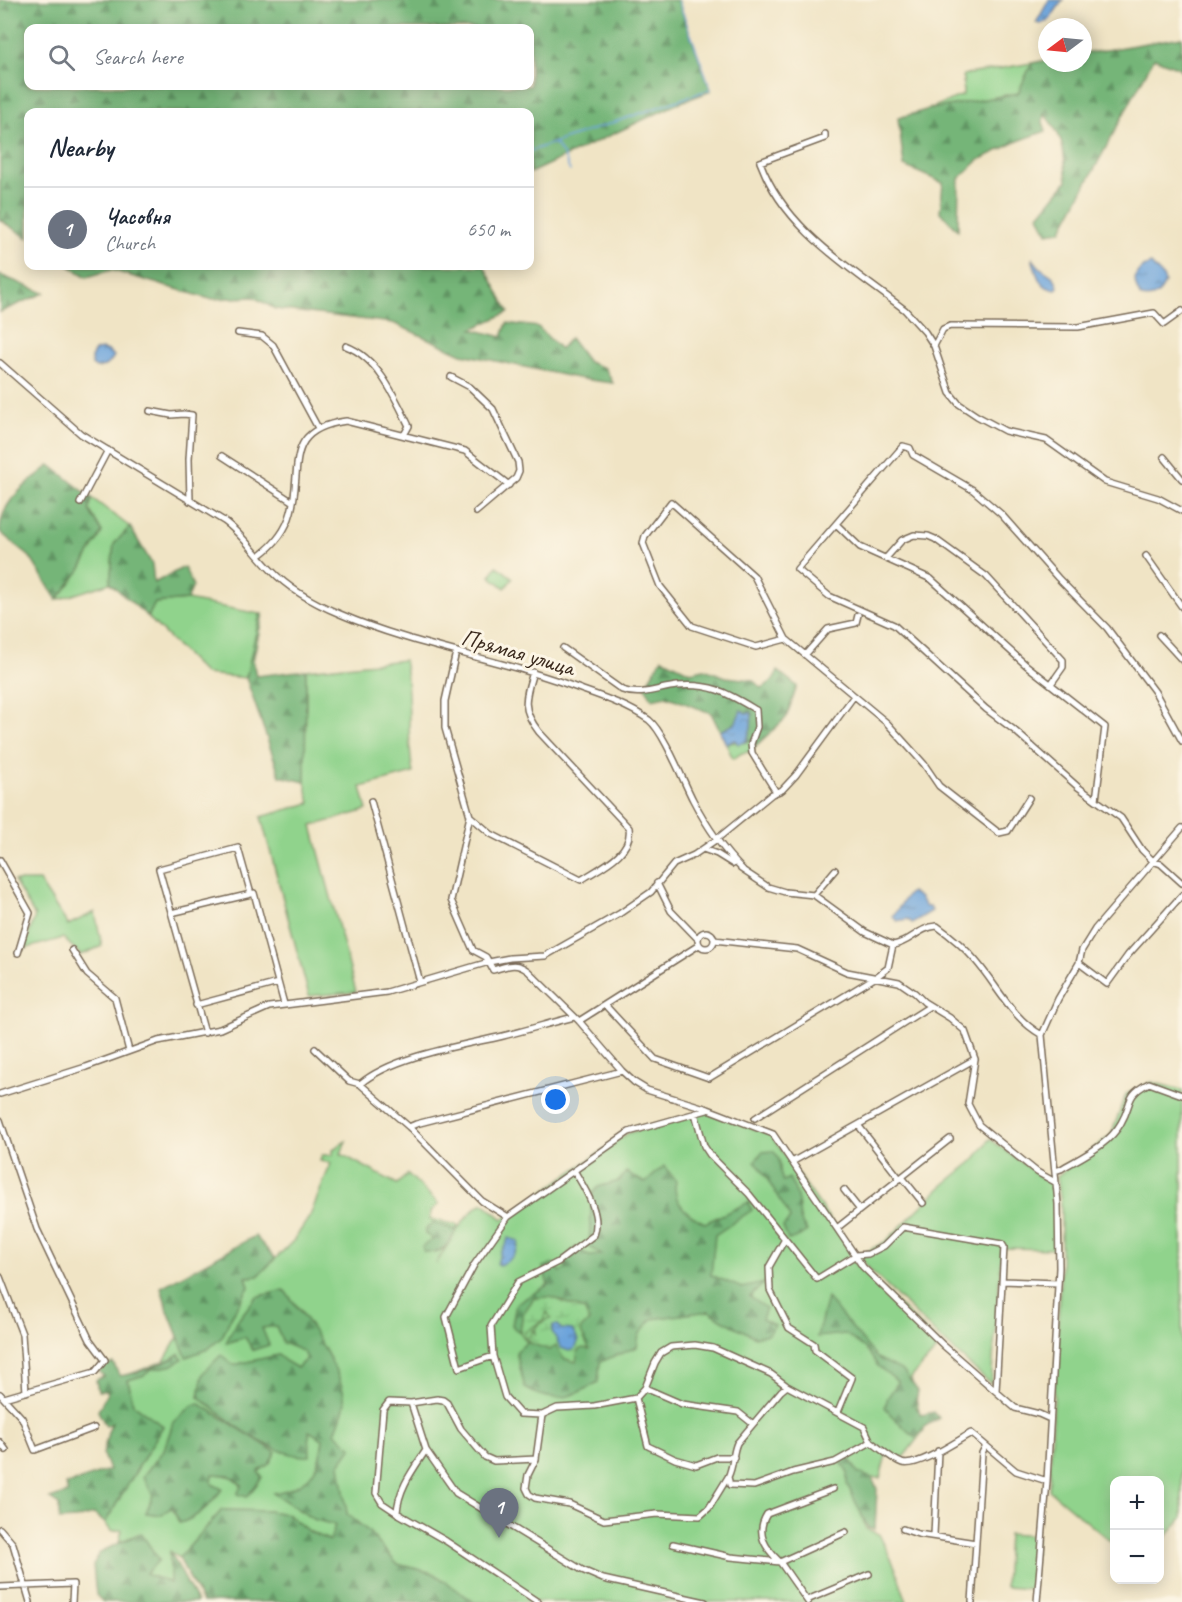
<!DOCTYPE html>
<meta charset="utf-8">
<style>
body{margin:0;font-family:Caveat,sans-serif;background:#f2f2f3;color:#1f2937}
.controls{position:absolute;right:18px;bottom:18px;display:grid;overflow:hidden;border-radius:12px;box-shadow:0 3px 15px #0003}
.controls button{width:54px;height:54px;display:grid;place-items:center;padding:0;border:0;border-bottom:2px solid #e0e1e3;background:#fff;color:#1f2937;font:30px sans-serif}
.compass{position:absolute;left:1038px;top:18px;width:54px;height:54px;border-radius:50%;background:#fff;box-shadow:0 3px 15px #0003;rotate:254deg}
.you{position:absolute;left:556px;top:1100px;width:21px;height:21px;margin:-15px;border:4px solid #fff;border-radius:50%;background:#1a73e8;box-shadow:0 0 0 9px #1a73e833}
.badge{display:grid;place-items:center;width:39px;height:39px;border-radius:50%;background:#b45309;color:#fff;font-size:20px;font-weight:700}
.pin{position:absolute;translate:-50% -50px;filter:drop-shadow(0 2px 3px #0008)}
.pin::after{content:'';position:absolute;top:32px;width:21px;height:18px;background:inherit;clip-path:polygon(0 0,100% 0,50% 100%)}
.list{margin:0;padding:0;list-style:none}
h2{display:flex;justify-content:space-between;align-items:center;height:78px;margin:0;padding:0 24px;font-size:26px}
h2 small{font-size:20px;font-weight:400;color:#747a83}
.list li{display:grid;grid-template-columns:39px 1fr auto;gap:18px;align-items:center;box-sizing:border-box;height:84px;padding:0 24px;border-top:2px solid #e0e1e3}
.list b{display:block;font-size:22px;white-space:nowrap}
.list p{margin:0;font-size:20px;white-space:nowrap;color:#747a83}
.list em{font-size:20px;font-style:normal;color:#747a83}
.icon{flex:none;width:33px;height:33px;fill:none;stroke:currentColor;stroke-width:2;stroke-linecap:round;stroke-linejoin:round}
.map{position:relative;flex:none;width:1182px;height:1602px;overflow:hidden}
.search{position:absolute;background:#fff;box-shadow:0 3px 15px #0003;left:24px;top:24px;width:510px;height:66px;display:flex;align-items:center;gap:15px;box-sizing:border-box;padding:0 21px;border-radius:12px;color:#747a83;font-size:22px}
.panel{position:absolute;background:#fff;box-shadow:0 3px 15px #0003;left:24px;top:108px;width:510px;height:162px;border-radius:12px}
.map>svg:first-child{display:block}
.green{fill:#90d38c;stroke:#667e55;stroke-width:1.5;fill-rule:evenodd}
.forest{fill:url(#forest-firs);stroke:#58704b;stroke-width:1.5;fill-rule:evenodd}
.wetland{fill:url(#wetland-marsh);stroke:#667e55;stroke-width:1.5}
.water{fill:url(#water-ripples);stroke:#54677c;stroke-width:1.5}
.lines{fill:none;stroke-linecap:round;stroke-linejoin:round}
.stream{stroke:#6da4db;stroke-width:1.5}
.minor-casing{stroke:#7a6b58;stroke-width:8}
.minor{stroke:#fff;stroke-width:5}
.labels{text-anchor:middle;stroke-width:6;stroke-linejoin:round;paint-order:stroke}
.street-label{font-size:24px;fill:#3b2a1e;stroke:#fcf5e5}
</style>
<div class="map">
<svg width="1182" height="1602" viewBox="0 0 1182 1602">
<defs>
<pattern id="forest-firs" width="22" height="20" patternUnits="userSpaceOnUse" patternTransform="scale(1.5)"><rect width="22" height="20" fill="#74b578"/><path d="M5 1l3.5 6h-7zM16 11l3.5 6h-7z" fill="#609362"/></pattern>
<pattern id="wetland-marsh" width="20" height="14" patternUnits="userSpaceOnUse" patternTransform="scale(1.5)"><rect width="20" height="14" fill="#90d38c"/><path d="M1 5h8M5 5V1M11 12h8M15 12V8" fill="none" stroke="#7db578"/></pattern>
<pattern id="water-ripples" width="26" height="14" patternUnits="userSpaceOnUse" patternTransform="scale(1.5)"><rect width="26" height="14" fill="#6da4db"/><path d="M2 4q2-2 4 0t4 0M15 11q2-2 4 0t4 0" fill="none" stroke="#5b86b1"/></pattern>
</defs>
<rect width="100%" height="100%" fill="#fcf5e5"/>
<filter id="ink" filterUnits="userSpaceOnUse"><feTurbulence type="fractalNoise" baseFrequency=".0167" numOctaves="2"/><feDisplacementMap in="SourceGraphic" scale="12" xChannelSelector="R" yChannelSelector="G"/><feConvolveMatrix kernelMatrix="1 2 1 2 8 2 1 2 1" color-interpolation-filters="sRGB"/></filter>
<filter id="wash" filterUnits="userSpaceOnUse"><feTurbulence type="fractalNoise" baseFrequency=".008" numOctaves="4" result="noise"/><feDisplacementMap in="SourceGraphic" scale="24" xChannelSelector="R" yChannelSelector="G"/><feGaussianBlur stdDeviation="1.35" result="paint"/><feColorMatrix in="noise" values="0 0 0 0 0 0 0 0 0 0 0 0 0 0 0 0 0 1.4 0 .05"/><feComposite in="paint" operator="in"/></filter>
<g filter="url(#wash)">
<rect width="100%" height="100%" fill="#f0e4c5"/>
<path class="green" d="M1032 63 1018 93 926 110 963 95V75Z
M92 498 130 527 114 544 110 583 57 600 80 570 102 532 89 509Z
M497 566 513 578 505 588 490 576Z
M187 600 260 614 246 678 205 674 148 617 155 603Z
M404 660C412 697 406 735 413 773L361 787 367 810 312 826 356 992 309 996 261 817 310 803 305 782 306 670Z
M757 738 749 752 742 753 733 759 726 744C737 740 745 743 757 738Z
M14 881H39L68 925 95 912 102 946 81 955 63 938 24 949 35 916Z
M1151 1082 1182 1090V1518L1162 1542H1160V1480H1114V1541L1109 1540 1049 1490 1061 1266V1203L1057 1176 1111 1135 1126 1094Z
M705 1112 770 1134 829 1218 849 1249 850 1258 941 1345 911 1378 924 1430 902 1459 886 1455 880 1478 850 1477 866 1529 879 1534 895 1567 907 1602H474L433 1573 397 1564 368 1531 347 1514 335 1433 345 1404 339 1377 301 1311 284 1290 227 1343 245 1337 253 1350 261 1328 276 1326 283 1343 303 1351 308 1357 297 1368 285 1361 278 1355 234 1365 199 1397C226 1419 253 1437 284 1452L308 1430 323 1439C319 1472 309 1487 274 1493L313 1519 335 1525 331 1541 308 1531 287 1514 268 1511 222 1510 179 1558 170 1551 171 1583 145 1574 141 1533 119 1542 122 1530 111 1531 105 1523 163 1426 133 1404 128 1380 144 1375 152 1369 173 1365 179 1355 163 1364 128 1375 164 1361 178 1337 187 1357 222 1337 231 1317 249 1287 246 1277 258 1276 294 1240 310 1216 331 1163 320 1161 322 1155H333V1149L346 1141 341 1154 397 1184 408 1174 439 1204 431 1211 430 1219 458 1225 457 1230 433 1223 434 1253 445 1248 436 1264C448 1246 464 1213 483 1203L503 1219 628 1133ZM173 1423 269 1464 258 1472 262 1477 247 1497C239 1478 233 1475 213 1474L212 1484 222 1489C211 1505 198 1518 179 1523L172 1507 162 1515 146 1513 153 1495 143 1476 164 1450Z
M990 1139 1055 1187V1249L1002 1248 991 1384 941 1339 865 1265 860 1255 886 1241 941 1187 974 1160Z
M1008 1534 1036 1536 1032 1589 1005 1587Z"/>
<path class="forest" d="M0 0H678L711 91 681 102 530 173V112H28V238L0 220ZM28 28H530V86H28Z
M1182 37V72L1179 68 1154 58 1061 231 1047 233 1039 215 1067 181C1063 150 1066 139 1044 114L1043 122 1046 131 1018 141 979 160 959 179 958 230 940 212 943 183 904 166 898 118 926 110 1018 93 1032 63 1047 60V63H1083V54Z
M69 266H484L509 312 472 329 502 337 507 323 538 327 560 349 570 338 588 362 605 368 613 383 582 379 462 354 393 323 275 309 254 297 210 299 111 270 87 277Z
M0 275 44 293 0 312Z
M50 465 92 498 89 510 102 532 80 570 57 600 30 557 0 532C0 500 28 484 50 465Z
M130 527 152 564 154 583 184 567 193 586 187 600 155 603 148 617 110 583 114 544Z
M260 614H263L253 661 256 676 306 670 305 782 280 776 246 678Z
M662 658 690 672 704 669 726 677 752 680 762 688 772 681 778 671 797 686 786 718 749 752 756 739 746 742 751 728 735 724 720 731 711 713 666 696 652 699 645 686Z
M773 1151C784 1160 777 1170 783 1181L789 1178C792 1184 796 1191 797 1197 801 1211 796 1218 807 1231L798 1237 788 1240 783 1227 790 1219C787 1208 781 1204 776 1194 769 1183 764 1171 755 1161L762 1152Z
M664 1166 676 1181C671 1202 688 1215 705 1223L749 1202 752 1210 715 1235 711 1275 742 1288 764 1283 750 1297 766 1308 762 1319 775 1325 768 1334 755 1337 721 1319 709 1311 652 1319 639 1335 637 1347 600 1362 598 1382C571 1398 554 1405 525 1388L516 1352 527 1342 550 1350 556 1345 578 1350 583 1348 588 1349 580 1330 584 1310 550 1297 523 1314 520 1332 515 1329 512 1325 516 1304 548 1285 543 1267 553 1264 561 1272 567 1267 562 1261 576 1247 589 1256 601 1255 589 1246 592 1194 598 1187 619 1181 626 1172 645 1183Z
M433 1223 457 1230C447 1245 445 1253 424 1252L422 1247 433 1239 425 1234 426 1229Z
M255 1236 275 1258 258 1276 246 1277 249 1287 231 1317 222 1337 208 1349 186 1357 167 1308 161 1287Z
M284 1290C302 1312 349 1378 344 1406 343 1415 338 1424 335 1433L352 1447 340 1464 347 1514 368 1531 397 1564 433 1573 474 1602H202L179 1558 222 1510 268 1511 287 1514 308 1531 330 1541 335 1525 313 1519 273 1493C306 1488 320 1472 323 1439L309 1431 310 1456C273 1458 227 1420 199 1397L203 1373 221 1355 234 1365 278 1355 285 1361 297 1368 307 1358 303 1351 283 1343 276 1326 262 1328 269 1345 253 1350 245 1337 226 1343 235 1324 256 1297Z
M827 1298 877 1358 903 1371 918 1391 915 1406 922 1415 934 1412 939 1418 925 1426 915 1438 889 1413 885 1407 888 1397 898 1382 878 1366 866 1349 845 1334 817 1337Z
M179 1354 182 1359 173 1365 152 1369 144 1375 128 1380 133 1404 163 1426 105 1523 94 1514 76 1519 59 1520V1505L50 1499 68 1493 66 1485 109 1470 103 1455 108 1432 112 1423 106 1426 98 1411 108 1391H98L96 1380 104 1376 99 1372 105 1365 113 1363 120 1376C141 1373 161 1365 179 1354Z
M200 1404 276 1452 269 1464 258 1472 262 1477 247 1497 237 1494 242 1485 229 1475 213 1474 212 1484 222 1489C211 1504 198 1518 180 1523L172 1507 162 1515 146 1513 153 1495 143 1476 164 1450 173 1423 193 1405Z
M848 1456 858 1473 872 1478 877 1489 875 1529 868 1528 847 1484V1472L840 1460Z
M141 1533 159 1560 146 1574 170 1583V1551L197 1602H103L96 1595 93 1565 100 1552Z"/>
<path class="wetland" d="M550 1297 584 1310 589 1321 580 1330 589 1349 583 1348 578 1350 576 1362 563 1358 556 1345 550 1350 527 1342 533 1329 535 1334 536 1327 549 1318H551L547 1312 543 1320 525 1332 526 1341 520 1332 523 1314 534 1298Z"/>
<path class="water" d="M1049 0H1063L1050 19 1041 24 1036 23Z
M1032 258C1035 261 1038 266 1042 269 1049 275 1056 275 1058 287L1056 290C1037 287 1037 273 1032 258Z
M1151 264 1163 277 1165 282C1161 294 1154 300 1141 297 1132 282 1132 270 1151 264Z
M101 349 108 351 114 356C110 364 105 367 96 368L92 365 91 358 95 351Z
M741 710 746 713H752L751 728 746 742 738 744 735 740 726 744 720 731 735 724Z
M911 892 919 897 926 907H930L932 911 912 923 908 919 897 921 892 916C901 908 902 899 911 892Z
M508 1238 519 1241C518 1254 511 1261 499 1265L497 1264 500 1253 507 1243Z
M553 1325H558L561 1329 572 1330 578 1340 574 1349 569 1351 561 1348 552 1331Z"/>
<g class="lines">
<path class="stream" d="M554 143 563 154 570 171
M530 151 711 89 678 0"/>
</g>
</g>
<g filter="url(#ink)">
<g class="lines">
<g class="minor-casing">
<path id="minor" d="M825 134V138L760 162C785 230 851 268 905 310L925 332 934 346 950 393 959 404 977 416 1005 431 1046 440 1105 482 1158 498 1182 511
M238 333 262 336 273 345 318 428
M346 346C378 358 395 397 409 426L404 435
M934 346 943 329 950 326 1078 327 1154 313 1164 324 1182 311
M0 363 81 434 224 521C243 535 255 554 271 570 289 589 316 604 340 614 418 648 504 659 583 690 606 698 629 706 649 720 664 732 683 781 693 800 706 825 723 850 743 870
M451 377 470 387 493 409 518 462 519 471 516 478 476 512
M150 411 171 415 184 414 192 415 189 459 190 501
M222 456 293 502
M1164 457 1182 479
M80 503 108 450
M836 524 860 547 931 579 1026 665 1105 727 1096 800
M259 556C274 545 286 531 291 512 303 468 282 430 346 421L465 451 509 485
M1146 556 1182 607
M886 558 902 540 914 535 928 536 935 539 986 576 1063 660V667L1051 684
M1159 635 1182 660
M786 639 756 647 692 626 660 586 643 543 645 536 671 502 754 576 786 639 887 723 924 764 939 786 999 833 1008 831 1029 798
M563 648 622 690C641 697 658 688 677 686 712 683 727 693 756 710L757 727 751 744 752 753 776 792
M456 652 445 701V728L470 816 451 900 473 950 486 957 493 970C507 966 516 961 528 971L579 1021 622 1071 634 1082 647 1090 708 1109 773 1134 863 1267 943 1345 1015 1408 1039 1414 1050 1419
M805 655 828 629 856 623 858 615
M1182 741 1155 692 1107 628 1058 578 1001 514 973 490 913 455 910 448 903 446 797 569 829 596 894 625 986 709 1014 730 1078 787 1121 818 1142 850 1153 861 1161 864 1182 883
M371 801 420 982
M470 816 491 834 581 880C599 868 633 854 629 828L539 732C521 709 525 698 533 672
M703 849 717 854 733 864
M0 860 30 913 18 953
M741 869 768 887 785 892 814 895 865 932 893 945C910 943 919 927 937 926 951 936 964 947 975 960 997 985 1012 1019 1042 1035
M657 883 671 911 697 938
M814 895 835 870
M171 913 251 894
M698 940a8 8 0 1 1 16 0a8 8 0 1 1-16 0Z
M714 940 797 949 847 972 899 982 915 993 924 1002 950 1018 965 1031 975 1059 968 1104 979 1125 1037 1172 1055 1182
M72 950 87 974 115 998 129 1051
M1079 963 1107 984 1128 955 1182 895
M196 1005 278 983
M605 1005 655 1059 709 1078 876 977 888 968 893 945
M579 1021 699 945
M205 1033 159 869 238 848 251 894 254 893 284 1004
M315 1049 349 1081 360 1084 409 1127 482 1201 508 1217
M360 1084C393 1056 460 1046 503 1036 527 1030 550 1023 574 1017
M0 1094 86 1067 158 1041 220 1029 269 1007 387 992 489 962 510 958 545 956 619 914 651 892 674 864 694 855 717 839 772 794 782 790 796 775 854 696
M695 1113 704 1146 710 1155 749 1194 817 1279 856 1255 868 1254 884 1246 903 1227 1002 1244 1004 1247 996 1391
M755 1118 930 1006
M0 1120 37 1229 90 1340 105 1360 95 1372 4 1398
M858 1125 900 1179
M409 1127 416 1124 622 1071
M792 1162 975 1059
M1055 1171 1061 1169C1081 1157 1109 1145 1121 1123 1133 1103 1124 1096 1149 1083L1182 1095
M575 1172C585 1189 602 1215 594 1235L558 1262 518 1282 491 1326 493 1356 505 1397 520 1414 542 1415 557 1408 594 1406 636 1398 645 1388 655 1363 661 1353 671 1347 695 1345 713 1348 771 1374 787 1386 864 1427 871 1442
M902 1177 923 1203
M844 1190 860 1210
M837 1228 950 1139
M785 1239 769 1267 770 1290 789 1328 814 1344 815 1350 852 1378 838 1412
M0 1277 22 1334 26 1392
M1002 1281 1058 1283
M493 1356 459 1368 446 1317 474 1265 508 1217 629 1132 707 1110
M645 1388 682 1404 738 1412 753 1424
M0 1394 22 1418 35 1450 94 1428
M636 1398 648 1446 675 1459 696 1465 717 1457H734
M411 1403 426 1450 456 1493 582 1570 603 1579 705 1602
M542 1415 536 1459 528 1475 526 1488 529 1494 535 1498 569 1504 604 1520 657 1514 700 1516 709 1508 728 1477 730 1485 754 1486 793 1472 835 1462 871 1442C880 1448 891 1459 902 1463 917 1468 957 1441 971 1433L1016 1471 1047 1481
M0 1442 6 1450
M426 1450C413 1470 398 1489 397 1513L446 1541 538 1602
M728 1477C734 1465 732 1454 737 1443L781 1391 787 1386
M833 1489 767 1514C755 1533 765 1548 780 1562L846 1532
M397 1513 382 1503 376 1493 383 1410 389 1402 411 1403 437 1399 443 1400 447 1403 461 1429 485 1457 494 1461 536 1459
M0 1529 13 1544 30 1602
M903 1529 918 1534 976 1543
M934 1535 938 1451
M673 1544 731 1557 780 1562 808 1602
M0 1587 73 1584 72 1602
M807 1600 869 1574
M972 1602 982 1453 985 1447
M1037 1602 1047 1481 1059 1268 1058 1204 1042 1035 1058 999 1079 963 1082 950 1095 929 1182 828"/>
</g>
<use href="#minor" class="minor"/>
</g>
</g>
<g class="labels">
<g class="street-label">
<text transform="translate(518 652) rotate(16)" y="8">Прямая улица</text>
</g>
</g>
</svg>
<div class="controls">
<button>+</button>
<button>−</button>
</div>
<svg class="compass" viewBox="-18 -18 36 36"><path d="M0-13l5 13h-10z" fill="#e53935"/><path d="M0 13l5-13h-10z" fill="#747a83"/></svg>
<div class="you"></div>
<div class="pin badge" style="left:499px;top:1538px;background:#6b7280">1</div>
<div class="search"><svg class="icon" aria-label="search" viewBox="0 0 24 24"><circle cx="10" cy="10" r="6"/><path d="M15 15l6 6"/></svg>Search here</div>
<section class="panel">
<h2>Nearby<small></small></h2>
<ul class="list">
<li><span class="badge" style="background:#6b7280">1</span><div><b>Часовня</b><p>Church</p></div><em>650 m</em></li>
</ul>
</section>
</div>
